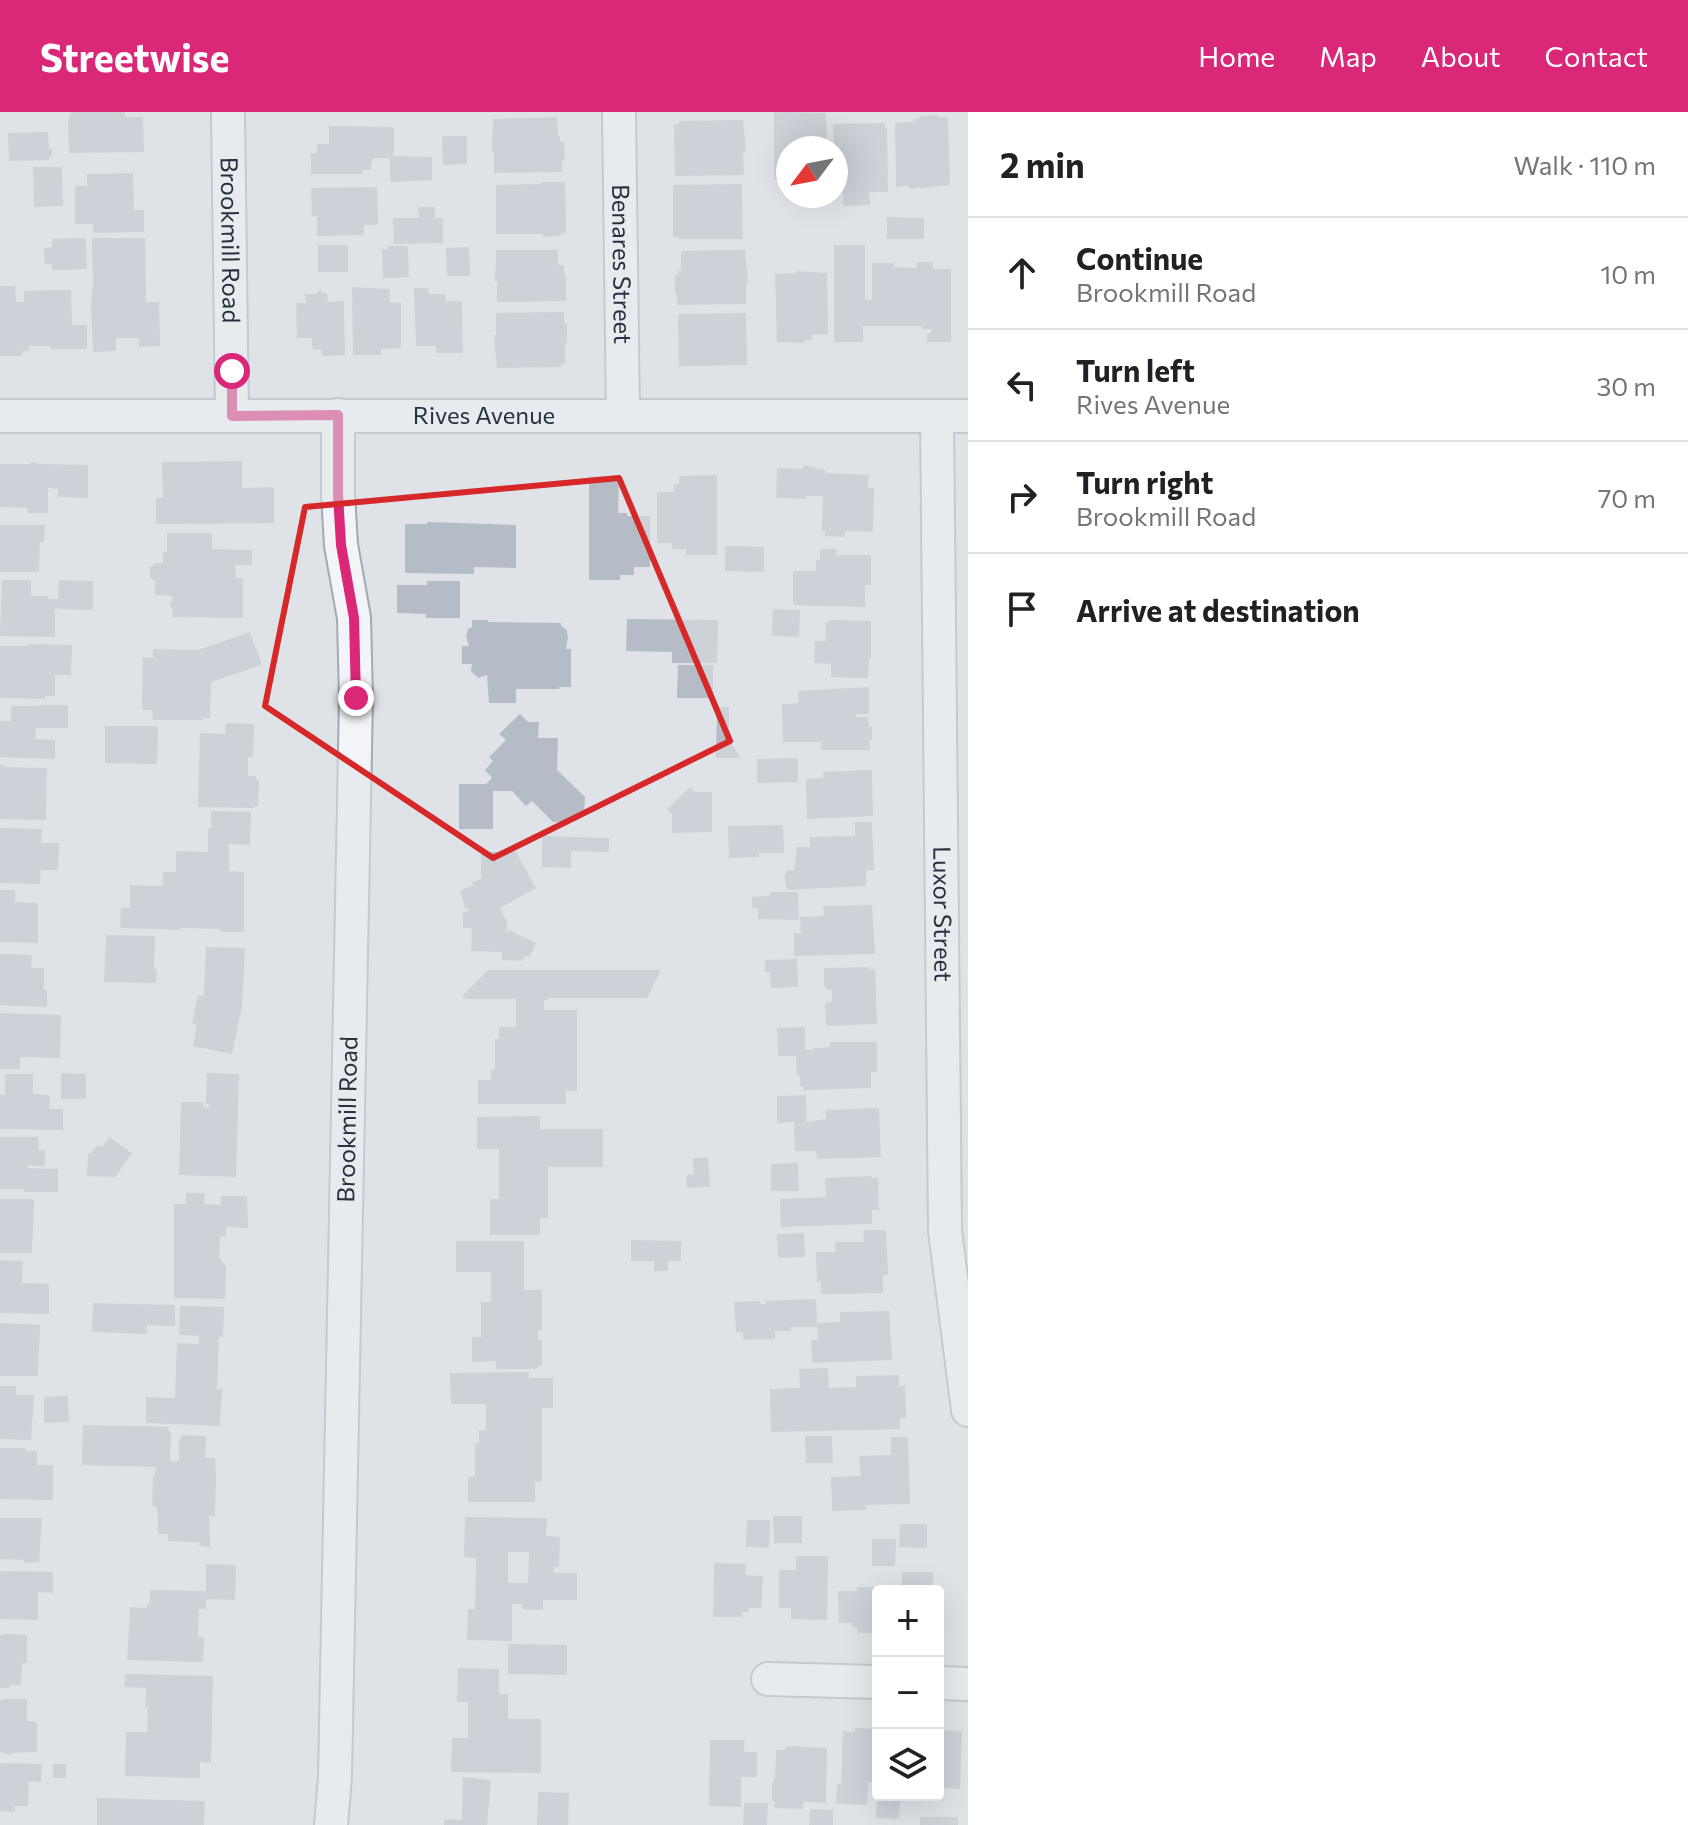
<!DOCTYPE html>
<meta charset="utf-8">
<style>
body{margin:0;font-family:Commissioner,sans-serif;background:#f6f6f6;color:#202124}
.controls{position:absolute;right:24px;bottom:24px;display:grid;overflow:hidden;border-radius:8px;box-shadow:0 8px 32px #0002}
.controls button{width:72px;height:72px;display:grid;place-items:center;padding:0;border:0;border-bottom:2px solid #e0e0e0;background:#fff;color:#202124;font:40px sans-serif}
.compass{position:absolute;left:776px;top:24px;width:72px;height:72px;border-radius:50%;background:#fff;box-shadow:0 8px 32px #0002;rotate:238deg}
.stop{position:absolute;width:24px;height:24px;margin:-18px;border:6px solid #db2777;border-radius:50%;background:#fff}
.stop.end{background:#db2777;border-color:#fff;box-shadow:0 2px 8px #0008}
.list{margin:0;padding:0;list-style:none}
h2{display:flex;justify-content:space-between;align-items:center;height:104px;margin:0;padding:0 32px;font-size:34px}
h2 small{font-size:26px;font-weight:400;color:#757577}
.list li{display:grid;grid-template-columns:52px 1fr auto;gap:24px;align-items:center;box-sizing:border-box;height:112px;padding:0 32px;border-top:2px solid #e0e0e0}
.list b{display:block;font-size:30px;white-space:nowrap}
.list p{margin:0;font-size:26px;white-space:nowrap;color:#757577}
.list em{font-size:26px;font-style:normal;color:#757577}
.icon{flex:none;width:44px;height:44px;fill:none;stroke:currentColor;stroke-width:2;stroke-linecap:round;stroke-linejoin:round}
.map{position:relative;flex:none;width:968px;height:1713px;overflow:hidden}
header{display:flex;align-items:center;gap:48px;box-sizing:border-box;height:112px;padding:0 40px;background:#db2777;color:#fff}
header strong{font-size:38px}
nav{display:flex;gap:44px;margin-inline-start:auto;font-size:28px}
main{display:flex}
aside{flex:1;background:#fff}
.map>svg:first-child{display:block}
.building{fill:#b6bcc5;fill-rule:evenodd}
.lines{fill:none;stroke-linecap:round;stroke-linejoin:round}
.minor-casing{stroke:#a4aab2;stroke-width:36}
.minor{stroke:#f2f4f7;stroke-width:32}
.route{stroke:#db2777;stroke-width:10}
.marked{fill:none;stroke:#d62828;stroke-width:6;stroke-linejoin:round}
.labels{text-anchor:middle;stroke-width:7;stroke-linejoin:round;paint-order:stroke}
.street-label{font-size:24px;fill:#28313f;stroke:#eff2f6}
</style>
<header>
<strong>Streetwise</strong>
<nav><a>Home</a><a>Map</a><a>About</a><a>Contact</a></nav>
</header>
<main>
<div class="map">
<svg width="968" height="1713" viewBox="0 0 968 1713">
<rect width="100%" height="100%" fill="#dfe3e8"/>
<path class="building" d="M70 0H125V5H143L144 40 69 41 68 6H70Z
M774 0 826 1 827 36H788V69L774 68Z
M938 3V5H948L950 73 909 77V74L896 75 895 11 914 10 913 7H919V4Z
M557 5 558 24H560V30L564 29 565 49H562V60L494 61V39H492L493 7Z
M743 8 746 41H743L744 63 675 64 674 12H679V9Z
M885 11V16H887L888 80H869L870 93 843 94V81H836V36H834L833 12Z
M329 14 394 15V40L392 44 432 45V68L390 70V46H373V49H371V58H362V62H311V41H317V32H329Z
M48 20 49 37H52V45H49V48L9 49 8 21Z
M442 24H467V52L443 53Z
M33 55H62L63 94 34 95Z
M133 61 134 98H144V120L93 121V112H75V74H87V62Z
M541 70H565L566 121H561V124L543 125V122H496V73L541 72Z
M742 72 743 127H679V125H673V73Z
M377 75 378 113H364L363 123 317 124V104L312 105 311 76Z
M418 95H435V106H443V131L394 132 393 106H419Z
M887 105 924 106V127H887Z
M86 126 87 157 52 158V152H45L44 136 52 135V127Z
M92 126H145L146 190H159L160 234 139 235V226H116V239L93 240 91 193 93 173Z
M318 133H348V160H318Z
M834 133H865V188H872V151H894V155L917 156V150H933V157H951V230H927V221H931V217H921V214H863V230H834Z
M388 134H407L408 137 409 165 383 166 382 137H388Z
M469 135 470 164H447L446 136Z
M496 138H558V153H564V162H566V189L497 190V169H495Z
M745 138 748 171H746V192L677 193V182H675V163H679L678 158H681V139Z
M796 159 827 161 828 222 811 223 812 228H804V231L777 230 775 162 796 161Z
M0 174H15L16 190H24V179L71 178 72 213H87V237H50V234H29V239H22V244H0Z
M352 175 390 177V190L401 191V236L381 237V243H353Z
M414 176H428L429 182H446V189H462L463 241H437L436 234H416Z
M318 179H323V181H327L328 190 344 189 345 243 322 244 321 237 313 238 312 226H297L296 191H306L305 182H318Z
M564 200V212L567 211V231H565V252H561V255L497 256 494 223H496V201Z
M746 201 747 253 679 254 678 202Z
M242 349V376L274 375V411L156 412V386H163L162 350Z
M31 350 38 351V352L88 353V386L58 385V377L48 376V401H27V396L0 395V352H31Z
M802 353 825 358V361L869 363 868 376H874L873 420 845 419V425L825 424V419H822L823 384H806V387L776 386 777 356 803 357Z
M717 363V443H686V437H672V431H657V380H674V372H679V364Z
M589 364 619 365 618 401H627V404H650V455H634V463H620V468H589Z
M427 410 516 413V456L474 455V462L405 461V412H427Z
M0 413H45L44 430H40L39 460H0Z
M167 421H212V437L252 438V453H235L236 466H243V506L172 505 173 497 169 493 172 489 173 484 155 483V469L150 466V455L156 451H163V440H167Z
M725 434 764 435V460L725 459Z
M820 437H837L836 443H871V473H865V495L793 493V459H816V448H820Z
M2 468H31V484H48V487H58L59 468 93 469V498L58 497V495L55 498V525L0 524Z
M427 469H460V506H426V502L397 501V473H427Z
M773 497 800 498 799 525 772 524Z
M627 507 718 508 717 551H672V540L626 539Z
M472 508H488V510L561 511V514L566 517 568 525 566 537H571V575H559V577H516V591H489L487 563 478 566 471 559 472 552H462V534H469L466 524 468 517 472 515Z
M832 508 871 509V546H869L868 566 831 565V552L814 551 815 529H825L826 510Z
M250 520 262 553 211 570 210 606H203V608H153L152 598H142L143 545 153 546V537L198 538Z
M28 532 72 533 71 563H55V584H45V587L0 586V534H27Z
M678 553H713V586H677Z
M869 575V602H856V605H868L869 615 872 614V628L869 629 870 638H821V630H783L782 592 799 591 798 579Z
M38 593H68V616H36L35 627 55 628V647L0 645V609H11V594H38Z
M729 595V628L741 646H716L717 596Z
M520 602 528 610H539L538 626H558L557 658 585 685 584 701 574 710H553L532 689 526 694 512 679H493V717H459V672H486L492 666 485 658 493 649 489 645 506 628 499 622Z
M226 611 254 612 253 645H248V664H256V668H259L258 694H255V696L198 695 200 621 225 622Z
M105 614H158L157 652 105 651Z
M798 646V670L757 671V647Z
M0 653H3V655L47 656 46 708 0 707Z
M872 658 873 704 807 707 806 667 823 666V660Z
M690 675 695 680H712V720L672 721V702L667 697Z
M211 699 251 700 250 733 229 732V759L244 760V820H220V817L181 816 180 818 120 816 121 796H130V773L163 774V760H176V739L208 740V716H211Z
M855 710H872L874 758H866V774L787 778 784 763H786V758H794L797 735H810V725L855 724Z
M783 713 784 741H759V745L729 746 728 714Z
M0 716 42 717 41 731H59L58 758H41L40 772 0 771Z
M542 724 609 726V740L571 739V756L542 755Z
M481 740H516L536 776 500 796 507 810 506 822 508 818 536 831 529 845 525 844 522 849 502 848V840L471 839 472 816H463V801L470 798 469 796 466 797 460 779 473 773 472 771 481 766Z
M0 778H15V790L38 791V831L0 830Z
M770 780H798L799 808 758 807V796L752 797V785L770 784Z
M872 793 875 842 794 844V821H801L800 805 824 804 823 794Z
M106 823 155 824 154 857H157L156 871 104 870Z
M206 835 245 836 242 894 232 942 193 934 197 913 192 912 198 883 204 884Z
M0 842 32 843 31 856H44V878H47V895L0 893Z
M797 847 798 875 771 876 770 860H765V848Z
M870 855V858L875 857 877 912 826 914 825 891 832 890V878H826V875H824V856Z
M488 858H661L647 886H548V888H544V898H577V979H566V992H478V968H491V958H495V927H499V915H516V887H463V883Z
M0 901 61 903 60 946 20 945V957H0Z
M805 915V938H814V936L830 935V930H877V960H871V976L803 978V974H800V964H797L796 944H778L777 916Z
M61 961 86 962V987H61Z
M207 961 239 962 236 1065 179 1063 181 990H203V995L209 996V992H206Z
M5 962H33V982L50 983 49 997H63V1018L0 1017V983H5Z
M806 983 807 1010 826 1007V998L879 996 881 1045 817 1047 816 1039H795L794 1010 777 1011V984Z
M540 1004V1017H603V1055H548V1106H540V1123H490V1087H499V1037H477V1005Z
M0 1025H38L39 1038H45V1054L28 1053V1056L58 1057V1080H24V1077H0Z
M109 1025 132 1041 115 1065 87 1064 88 1041H91L98 1033 102 1035Z
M708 1045 710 1075 687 1076 686 1063 694 1062 693 1046Z
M798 1051 799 1079H771V1052Z
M871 1064V1066H878L879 1098H872V1112L781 1115 780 1087 826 1085 825 1066Z
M186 1081H205L204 1092 221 1093V1084H247L248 1116 226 1115V1125L220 1124 219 1145 226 1154 225 1187 174 1186V1092H186Z
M0 1087H34L32 1141H0Z
M863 1118H886L888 1163H883V1181L821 1182V1169L817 1170 816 1140H835V1130H864Z
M804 1121 805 1145 778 1146 777 1122Z
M631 1128 681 1129V1149H668V1159H654V1149H631Z
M456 1129H524V1178H542V1218H538V1228H542V1254H538V1257H496V1249L472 1250V1225H481V1190H491V1160H456Z
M0 1148 23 1149 22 1171 49 1172V1202L0 1201Z
M816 1187 817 1211 840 1210V1200L889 1199 892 1248 812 1251 811 1228H818L817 1215H791V1219H775V1227L743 1228V1220H736L734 1190 760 1189V1192H766V1189Z
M93 1191 175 1193V1214L147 1213V1222L92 1220Z
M180 1194 224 1195 223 1225H219L217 1277H222L220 1314 146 1311V1285L175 1286 177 1231 199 1232V1224L179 1223Z
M0 1211 40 1213 38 1264H0Z
M828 1256 829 1276 856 1275V1264L899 1263V1274H905L906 1306H900V1317L771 1320 770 1277 800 1276 799 1257Z
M529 1260V1266H553V1296H542V1370H535V1390H468V1365L475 1364V1331H479V1318H486V1292H451L450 1261Z
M0 1274H16V1283H34L31 1328 0 1327Z
M68 1284 69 1310 44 1311V1285Z
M83 1313 169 1315 168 1319H171L170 1349H179V1327H181V1323L206 1324 205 1346H215L216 1363 215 1404 209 1403 210 1435 199 1434 200 1430 168 1429V1422H158V1402H157V1395L152 1394 153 1363H155L156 1355 82 1353Z
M805 1324H832L833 1351H806Z
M891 1325H908L910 1392 865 1393 866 1398 832 1399 831 1365 861 1364 859 1344 891 1343Z
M0 1336H26V1339H37V1353H53V1388L0 1387Z
M773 1404H802V1431H774Z
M465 1405 547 1406 546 1424 560 1425 559 1455H554V1461H577V1488H543V1498L522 1497V1492H512V1529L467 1528 468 1497H475L476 1446 464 1445ZM508 1440H529L528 1471H508Z
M0 1406H42L39 1450 24 1451V1448L0 1447Z
M747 1408H770L769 1436 746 1435Z
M900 1412H927V1436L899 1435Z
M872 1427H896L895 1454H872Z
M796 1444H828L827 1508 791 1507V1496H779V1458H796Z
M714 1451 746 1452 745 1463 763 1464 761 1496H749V1500H742V1505H713Z
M206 1452 236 1453 235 1488 206 1487V1497H199L198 1525H204L203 1550 127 1548 130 1495 147 1496V1492H150V1478L206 1479Z
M0 1459 53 1460V1481L38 1480V1508L0 1507Z
M902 1460H933L934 1479H902Z
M857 1475H885V1479H878V1521H858L857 1515H852V1511H839L838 1479H857Z
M938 1482H944L943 1512 938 1513Z
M8 1522 27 1523V1551H22L21 1573H10V1576H0V1523Z
M508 1532 567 1533V1563L508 1562Z
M458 1556 499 1557V1582H508V1607H541V1661L451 1660 452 1626H468V1590H457Z
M125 1562 213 1564 211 1651 200 1650V1666L125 1664 126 1620H147L148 1595H145L146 1576 124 1575Z
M7 1587H27V1609L37 1610V1640L11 1641V1643L0 1640V1588Z
M855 1616 878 1617V1670H868L867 1693 836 1692 837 1672H841L843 1619 855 1620Z
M938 1618 962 1619 960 1677 938 1676Z
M710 1628H745L744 1640H757V1665H741V1695L709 1694Z
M786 1634 827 1636 826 1691 803 1690V1697L774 1696 775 1689H772V1673L774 1667H775L776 1638H785Z
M0 1651 42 1652 41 1670 29 1669 28 1694H15V1700L0 1699Z
M53 1652H66V1666H53Z
M463 1665 491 1668 487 1713H444V1707L462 1708Z
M538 1680 569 1681 568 1713H537Z
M877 1683H900L899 1707 876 1706Z
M97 1686 205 1689 204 1713H97Z
M744 1691H768L767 1713H743Z
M810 1697 833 1698V1713H809Z
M920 1705H958V1713H920Z"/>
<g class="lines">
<g class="minor-casing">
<g id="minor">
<path id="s1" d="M228 0 232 304"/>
<path id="s2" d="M619 0 623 304"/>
<path id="s3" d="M0 304H968"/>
<path id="s4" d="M937 304 945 1119 968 1298"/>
<path d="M768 1567 878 1570"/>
<path d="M938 1571 968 1572"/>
<path id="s5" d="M331 1713 335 1665 356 586 354 506 341 433 338 382V303"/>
</g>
</g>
<use href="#minor" class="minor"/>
</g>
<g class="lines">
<path class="route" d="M232 259V304L338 303V382L341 433 354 506 356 586"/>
</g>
<path d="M0 0H968V1713H0ZM619 366 730 629 493 746 265 594 305 395Z" fill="#dfe3e8" fill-opacity=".55" fill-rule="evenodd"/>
<path class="marked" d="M619 366 730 629 493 746 265 594 305 395Z"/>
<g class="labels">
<g class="street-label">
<text dy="8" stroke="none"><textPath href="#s1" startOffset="128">Brookmill Road</textPath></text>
<text dy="8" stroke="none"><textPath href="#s2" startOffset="152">Benares Street</textPath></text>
<text dy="8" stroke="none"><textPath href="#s3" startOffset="484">Rives Avenue</textPath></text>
<text dy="8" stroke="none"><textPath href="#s4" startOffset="498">Luxor Street</textPath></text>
<text dy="8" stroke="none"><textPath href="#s5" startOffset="706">Brookmill Road</textPath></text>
</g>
</g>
</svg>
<div class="controls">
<button>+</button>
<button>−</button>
<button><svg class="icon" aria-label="layers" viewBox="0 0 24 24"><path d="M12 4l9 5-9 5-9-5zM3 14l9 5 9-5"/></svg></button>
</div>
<svg class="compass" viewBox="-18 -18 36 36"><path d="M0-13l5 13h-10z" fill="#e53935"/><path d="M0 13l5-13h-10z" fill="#757577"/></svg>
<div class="stop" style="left:232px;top:259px"></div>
<div class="stop end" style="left:356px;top:586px"></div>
</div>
<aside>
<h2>2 min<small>Walk · 110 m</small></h2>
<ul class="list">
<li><svg class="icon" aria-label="ahead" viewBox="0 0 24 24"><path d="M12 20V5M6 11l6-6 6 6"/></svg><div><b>Continue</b><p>Brookmill Road</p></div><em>10 m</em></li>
<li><svg class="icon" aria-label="left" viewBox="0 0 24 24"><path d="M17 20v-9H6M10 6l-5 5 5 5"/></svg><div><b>Turn left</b><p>Rives Avenue</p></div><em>30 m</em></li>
<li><svg class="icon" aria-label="right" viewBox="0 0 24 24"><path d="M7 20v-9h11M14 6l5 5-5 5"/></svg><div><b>Turn right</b><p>Brookmill Road</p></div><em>70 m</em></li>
<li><svg class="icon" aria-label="arrive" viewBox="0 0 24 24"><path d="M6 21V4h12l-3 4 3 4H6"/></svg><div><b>Arrive at destination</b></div></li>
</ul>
</aside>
</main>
